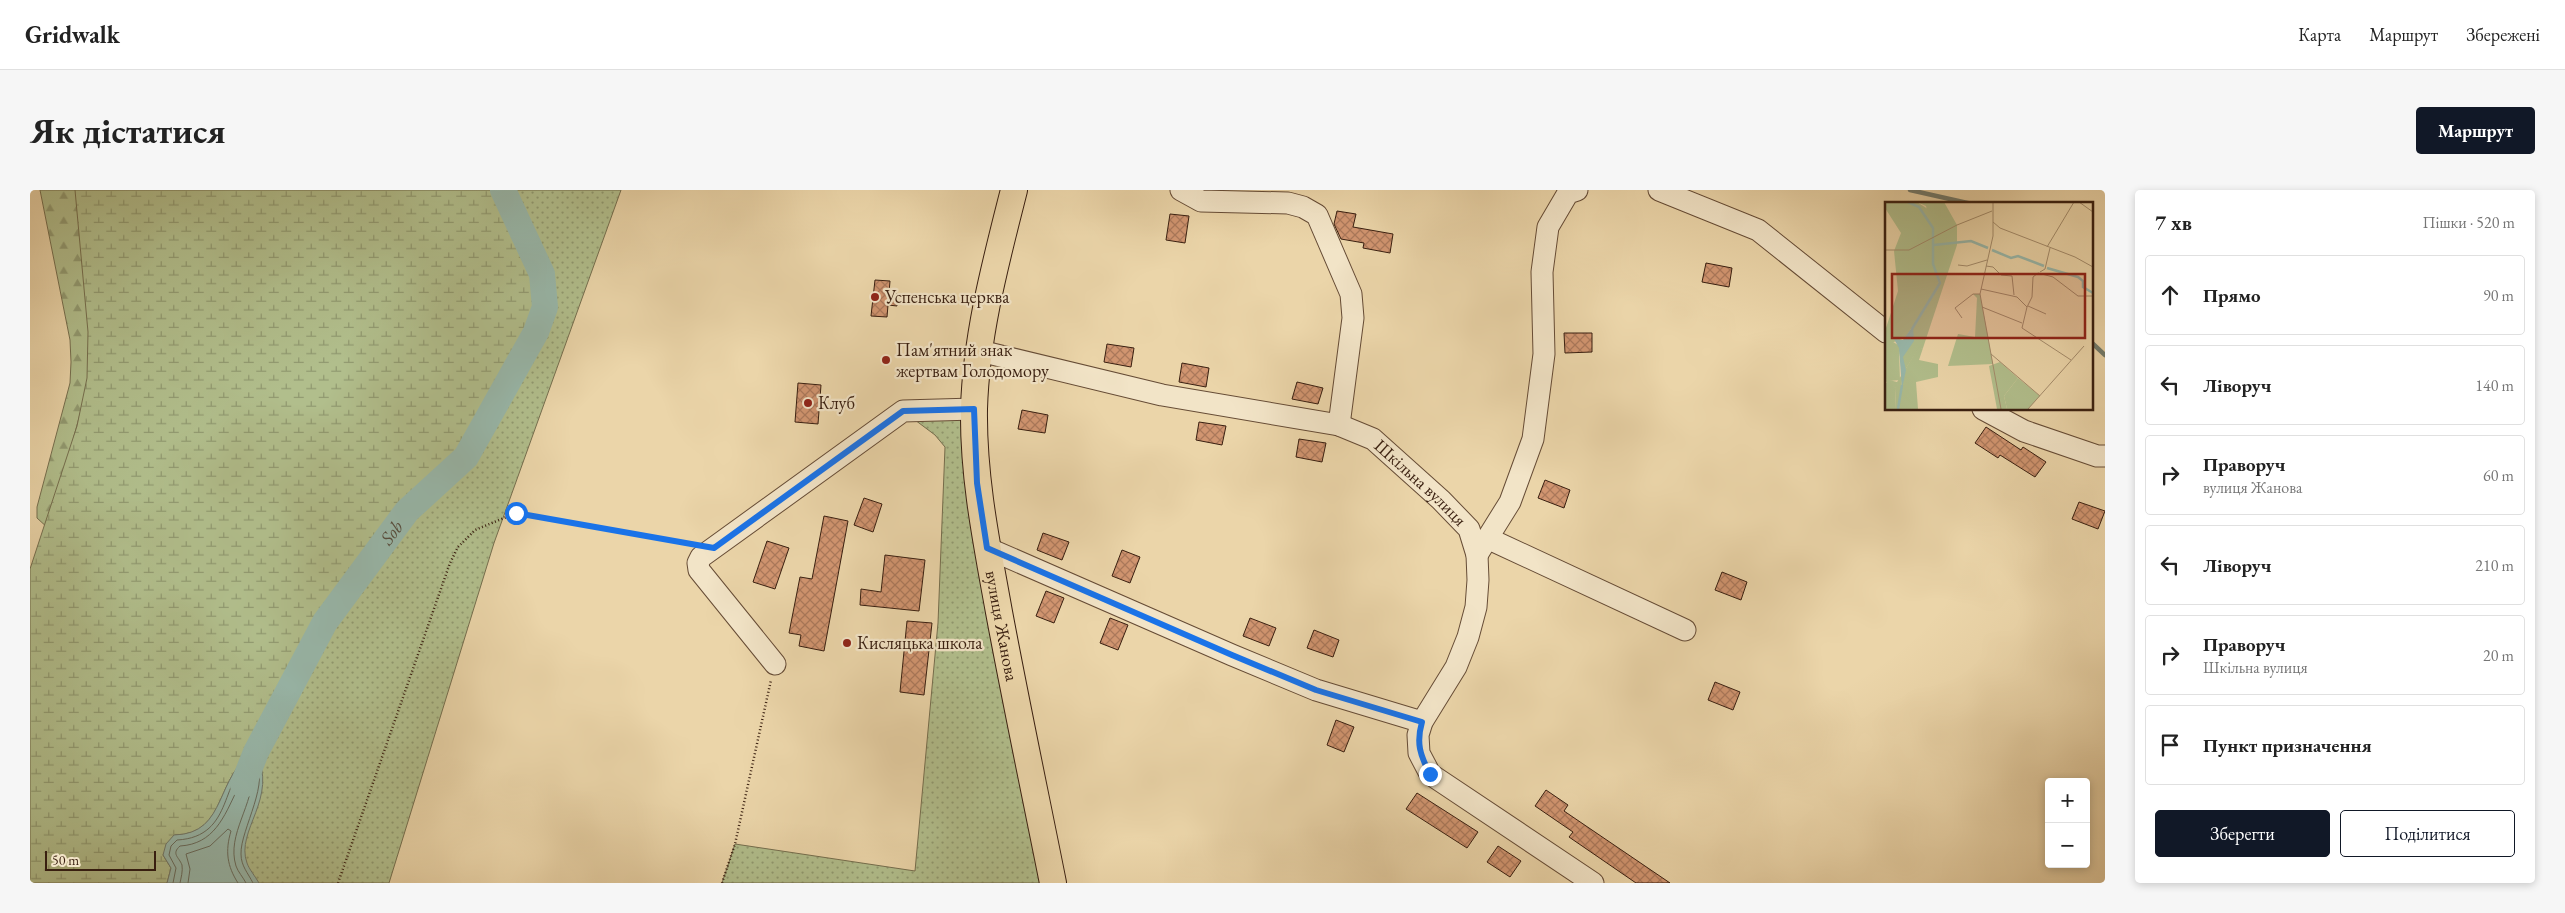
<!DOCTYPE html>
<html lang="uk">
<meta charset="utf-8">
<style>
body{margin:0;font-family:"EB Garamond",serif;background:#f6f6f6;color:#222}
.controls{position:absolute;right:15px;bottom:15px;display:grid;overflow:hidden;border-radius:5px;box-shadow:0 2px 8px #0003}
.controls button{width:45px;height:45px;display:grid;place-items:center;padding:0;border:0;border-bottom:1px solid #e0e0e0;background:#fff;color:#222;font:25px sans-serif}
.scale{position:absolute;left:15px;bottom:12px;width:111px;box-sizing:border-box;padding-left:5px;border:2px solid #391f10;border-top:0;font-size:14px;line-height:18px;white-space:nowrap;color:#391f10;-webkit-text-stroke:4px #f2e4c7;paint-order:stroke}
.stop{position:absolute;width:15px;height:15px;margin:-11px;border:4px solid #1a73e8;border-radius:50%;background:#fff}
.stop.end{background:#1a73e8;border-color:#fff;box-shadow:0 1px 5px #0008}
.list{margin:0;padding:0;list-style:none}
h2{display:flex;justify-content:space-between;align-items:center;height:65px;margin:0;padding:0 20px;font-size:21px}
h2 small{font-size:16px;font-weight:400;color:#767676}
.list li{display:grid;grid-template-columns:32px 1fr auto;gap:15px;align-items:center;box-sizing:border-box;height:80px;margin:0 10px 10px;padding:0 10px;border:1px solid #e0e0e0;border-radius:5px}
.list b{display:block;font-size:19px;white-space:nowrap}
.list p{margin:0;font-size:16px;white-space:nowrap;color:#767676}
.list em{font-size:16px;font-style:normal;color:#767676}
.actions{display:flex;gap:10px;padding:15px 20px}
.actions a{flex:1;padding:11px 0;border:1px solid #111827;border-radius:5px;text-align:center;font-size:18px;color:#111827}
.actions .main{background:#111827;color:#fff}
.icon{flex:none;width:28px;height:28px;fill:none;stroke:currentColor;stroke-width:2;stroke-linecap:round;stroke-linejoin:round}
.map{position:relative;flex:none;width:2075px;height:693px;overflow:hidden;border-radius:5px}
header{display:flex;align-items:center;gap:30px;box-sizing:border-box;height:70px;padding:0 25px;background:#fff;border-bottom:1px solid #e0e0e0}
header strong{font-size:24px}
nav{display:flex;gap:28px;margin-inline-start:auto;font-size:18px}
.intro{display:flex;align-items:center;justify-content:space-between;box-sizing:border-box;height:120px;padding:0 30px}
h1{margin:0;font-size:35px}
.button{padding:12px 22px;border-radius:5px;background:#111827;color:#fff;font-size:18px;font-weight:700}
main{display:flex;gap:30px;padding:0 30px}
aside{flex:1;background:#fff;border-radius:5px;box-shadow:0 2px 8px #0003}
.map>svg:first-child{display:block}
.grass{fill:url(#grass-dots);stroke:#756e4e}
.forest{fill:url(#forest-firs);stroke:#756e4e}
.wetland{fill:url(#wetland-marsh);stroke:#756e4e}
.water{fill:#98b8ab;stroke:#727b6d}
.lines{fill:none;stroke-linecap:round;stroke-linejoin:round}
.shore{stroke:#686c5e;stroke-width:1}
.stream{stroke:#727b6d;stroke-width:4.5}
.river{stroke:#98b8ab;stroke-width:26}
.building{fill:url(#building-cross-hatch);stroke:#391f10}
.minor-casing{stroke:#664c36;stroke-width:23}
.major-casing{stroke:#391f10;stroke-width:28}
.path{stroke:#391f10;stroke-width:2.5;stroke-dasharray:1 2.5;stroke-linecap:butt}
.minor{stroke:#f2e4c7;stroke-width:21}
.major{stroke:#ebd5a9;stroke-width:26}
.route{stroke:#1a73e8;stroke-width:6}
.poi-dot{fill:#8f2418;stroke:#f2e4c7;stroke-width:2}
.labels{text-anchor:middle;stroke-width:4.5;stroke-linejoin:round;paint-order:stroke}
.poi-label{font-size:18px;fill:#391f10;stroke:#f2e4c7;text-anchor:start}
.street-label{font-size:18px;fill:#391f10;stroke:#f2e4c7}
.water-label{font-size:19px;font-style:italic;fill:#564d3e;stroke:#f2e4c7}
.inset-river{fill:none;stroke:#98b8ab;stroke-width:2.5}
.inset-road{fill:none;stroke:#a48c6c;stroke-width:1}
.view{fill:#8f2418;fill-opacity:0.15;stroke:#8f2418;stroke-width:2.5}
.inset-edge{fill:none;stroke:#391f10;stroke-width:2.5}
</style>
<header>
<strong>Gridwalk</strong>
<nav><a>Карта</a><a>Маршрут</a><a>Збережені</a></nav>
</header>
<div class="intro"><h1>Як дістатися</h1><a class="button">Маршрут</a></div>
<main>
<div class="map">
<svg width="2075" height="693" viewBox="0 0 2075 693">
<defs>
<pattern id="grass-dots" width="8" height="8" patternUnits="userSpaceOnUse" patternTransform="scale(1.25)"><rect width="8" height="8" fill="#b1be8c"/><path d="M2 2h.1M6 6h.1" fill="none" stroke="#919a71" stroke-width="1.8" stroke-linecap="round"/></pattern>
<pattern id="forest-firs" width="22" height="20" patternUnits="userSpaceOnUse" patternTransform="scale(1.25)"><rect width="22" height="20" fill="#b1be8c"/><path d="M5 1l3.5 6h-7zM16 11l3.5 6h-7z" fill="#919a71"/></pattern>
<pattern id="wetland-marsh" width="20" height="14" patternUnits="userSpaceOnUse" patternTransform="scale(1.25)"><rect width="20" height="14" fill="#b1be8c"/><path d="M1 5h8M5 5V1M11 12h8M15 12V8" fill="none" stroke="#919a71"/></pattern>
<pattern id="building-cross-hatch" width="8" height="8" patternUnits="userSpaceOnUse" patternTransform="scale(1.25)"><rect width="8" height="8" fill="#d19570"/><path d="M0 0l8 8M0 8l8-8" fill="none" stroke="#ab795b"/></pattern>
</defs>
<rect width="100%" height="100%" fill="#ebd5a9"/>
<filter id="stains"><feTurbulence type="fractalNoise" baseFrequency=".004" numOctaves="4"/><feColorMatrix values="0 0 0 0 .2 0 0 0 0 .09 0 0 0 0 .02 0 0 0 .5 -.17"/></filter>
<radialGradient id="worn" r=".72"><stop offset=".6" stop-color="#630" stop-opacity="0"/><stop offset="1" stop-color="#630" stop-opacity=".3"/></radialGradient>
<path class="grass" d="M473 0H591L464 353 359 693H166L183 668 226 562 293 434 377 321 436 267 506 142C511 130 516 115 515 101 513 73 485 26 473 0Z
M944 219 1023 693H692L705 654 885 681 908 433 915 257 905 245 873 221Z"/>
<path class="forest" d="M10 0H63L81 109 19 339 7 328V317L40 193 41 172 40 150Z"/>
<path class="wetland" d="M45 0H473L512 84 515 117 506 142 436 267 377 321 305 416 285 449 226 562C184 583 199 644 145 645L133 665 141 678 137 693H0V379L47 236 57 188 58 142Z"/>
<path class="water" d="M226 562C249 609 205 640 217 673 219 679 225 686 229 693H137L141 678 133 665 136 654 144 645C199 644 184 583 226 562Z"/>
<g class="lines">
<path class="shore" d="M143 693 146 678 139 665 141 656 147 650C206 647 189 584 223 570 243 588 210 640 211 664 211 676 218 683 223 693
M150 693C151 688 153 681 152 675 149 667 141 664 150 656 184 654 194 627 207 600 211 593 214 585 220 581L222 582C225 614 196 644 206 676 208 682 213 687 216 693
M158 693 160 679 156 664 180 656 198 639 201 641C195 661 197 676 208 693"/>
<path class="stream" d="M1880 0 1942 14
M2061 152 2075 165"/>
<path class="river" id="s1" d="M213 595 226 562 295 432 377 321 436 267 506 142 515 117 512 84 473 0"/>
</g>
<path class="building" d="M1307 21 1326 24 1323 37 1363 44 1360 63 1333 58 1334 53 1311 49 1304 34Z
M1140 24 1159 26 1155 53 1136 50Z
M1676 73 1702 78 1699 97 1672 92Z
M845 90 860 91 859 103 868 104 867 116 858 115 857 127 841 126Z
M1534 143H1562V162L1535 163Z
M1077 154 1104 158 1101 177 1074 172Z
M1152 173 1179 178 1176 197 1149 192Z
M1267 192 1293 198 1288 214 1262 209Z
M768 193 791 195 788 234 765 232Z
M992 220 1018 225 1015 243 988 239Z
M1169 232 1196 236 1192 255 1166 250Z
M1956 237 1991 260 1993 257 2016 272 2005 287 1970 265 1968 268 1945 253Z
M1269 249 1296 253 1292 272 1266 267Z
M1515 290 1540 300 1534 318 1508 308Z
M834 308 852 314 843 342 824 335Z
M2049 312 2075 321 2068 339 2042 329Z
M794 326 818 331 794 461 769 456 771 445 759 443 770 387 782 389Z
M1013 343 1039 352 1032 370 1007 360Z
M737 351 759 358 745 399 723 392Z
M1092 360 1110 367 1100 393 1082 386Z
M855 365 895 370 889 421 830 415 831 399 851 402Z
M1692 382 1717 392 1711 410 1685 400Z
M1016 401 1034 408 1024 433 1006 426Z
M1080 428 1098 435 1088 460 1070 453Z
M1220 428 1246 438 1239 456 1213 446Z
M877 431 902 433 894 505 870 502Z
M1284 440 1309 450 1303 467 1277 458Z
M1685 492 1710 502 1703 520 1678 510Z
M1306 530 1324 537 1314 562 1297 555Z
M1516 600 1538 615 1534 621 1640 693H1606L1539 647 1543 642 1505 616Z
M1387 603 1448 642 1437 658 1376 619Z
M1468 656 1491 671 1480 687 1457 672Z"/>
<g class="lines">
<g class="minor-casing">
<g id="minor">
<path d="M1151 0 1171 11 1258 13 1273 17 1287 25 1321 104 1323 128 1309 235"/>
<path d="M1629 0 1728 40 1856 142"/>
<path id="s2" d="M950 161 1132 205 1309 235 1343 249 1411 310 1439 339 1447 365 1448 390 1446 417 1438 447 1426 477 1392 532 1388 545 1389 563 1400 584 1563 693"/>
<path d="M1953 219 1994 241 2067 266H2075"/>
<path d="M1457 348 1655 440"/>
<path d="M957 358 1202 465 1286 500 1392 532"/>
<path d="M1447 365 1480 312 1503 249 1514 164 1512 82 1518 37 1538 3 1547 0"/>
<path d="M745 474 669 380 668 373 671 367 873 221 944 219"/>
</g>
</g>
<g class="major-casing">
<g id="major">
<path id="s3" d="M984 0C966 71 946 145 944 219 943 288 957 355 969 422 986 513 1005 603 1023 693"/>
</g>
</g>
<path class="path" d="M308 693 420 373 428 357 445 340 486 323 660 353
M692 693 705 654 741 490"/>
<use href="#minor" class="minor"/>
<use href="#major" class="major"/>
</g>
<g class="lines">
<path class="route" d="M486 323 684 358 873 221 944 219 947 293 957 358 1202 465 1286 500 1392 532C1386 553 1390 565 1400 584"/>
</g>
<g class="poi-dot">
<circle cx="845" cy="107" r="5"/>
<circle cx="856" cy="170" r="5"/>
<circle cx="778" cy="213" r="5"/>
<circle cx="817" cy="453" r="5"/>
</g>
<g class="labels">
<g class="poi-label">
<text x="855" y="113">Успенська церква</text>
<text x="866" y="166">Пам'ятний знак<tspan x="866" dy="21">жертвам Голодомору</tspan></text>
<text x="788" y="219">Клуб</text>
<text x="827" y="459">Кисляцька школа</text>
</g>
<g class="street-label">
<text dy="6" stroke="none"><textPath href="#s2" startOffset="468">Шкільна вулиця</textPath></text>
<text dy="6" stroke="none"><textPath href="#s3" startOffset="442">вулиця Жанова</textPath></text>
</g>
<g class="water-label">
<text dy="7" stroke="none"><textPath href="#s1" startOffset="294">Sob</textPath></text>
</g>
</g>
<g transform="translate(1855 12)">
<rect width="208" height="208" fill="#ebd5a9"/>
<path d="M32 0H59L72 23V43L38 146 32 149 18 171 14 149 15 178 4 179 0 177V135L13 143 23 135 55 82 48 64 49 39 41 4ZM88 92H95L108 162 63 164 73 132 90 135 92 96ZM133 176 155 194 143 207H122L119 194ZM0 180 11 186 10 207H0Z" fill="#b1be8c"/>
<path d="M40 0H57L56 15 44 8ZM38 146 34 158 53 162V175L31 180 33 207H13L18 171 32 148ZM115 160 133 176 119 194 122 207H112L104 164Z" fill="#b1be8c"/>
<path d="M0 0H32L55 15 56 5 59 4 60 9V27L48 35V63L55 84 20 136 6 141 1 138 0 129 13 89 9 49 16 31 0 6ZM18 171 13 207H10L11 186 3 184 0 177 12 180Z" fill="#b1be8c"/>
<path d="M28 124 29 139 18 155 21 168 17 187 14 146 9 137 18 138Z" fill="#98b8ab"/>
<path class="inset-river" d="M23 0 34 5 48 26V62L55 81 27 127M49 43 86 39 103 46M107 48 126 56 133 54 159 64M162 66 193 75 198 79V85L208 91M13 207 17 183"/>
<path class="inset-road" d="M108 0V34L95 92 116 207M194 0 208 10M108 20 115 26 190 55 208 65M162 45 189 0M0 48H24L72 23 107 9M73 63 82 64 102 58M101 64 108 65 116 73 127 74 129 93M155 70 160 67 165 46M96 87 132 95 142 105 137 126 186 158M143 104 161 112M97 105 137 121M142 105 147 95 148 75 153 71 168 75 193 94H208M77 116 70 106 88 92H95M106 152 155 194M143 207 199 144"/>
<path class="view" d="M7 72H200V136H7Z"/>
<rect width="208" height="208" class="inset-edge"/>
</g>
<rect width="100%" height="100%" filter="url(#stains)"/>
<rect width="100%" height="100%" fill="url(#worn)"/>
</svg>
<div class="controls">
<button>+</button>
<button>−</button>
</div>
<div class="scale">50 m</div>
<div class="stop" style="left:486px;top:323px"></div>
<div class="stop end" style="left:1400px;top:584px"></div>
</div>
<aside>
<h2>7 хв<small>Пішки · 520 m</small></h2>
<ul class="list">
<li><svg class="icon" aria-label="ahead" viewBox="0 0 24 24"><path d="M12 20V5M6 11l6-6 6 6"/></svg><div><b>Прямо</b></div><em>90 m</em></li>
<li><svg class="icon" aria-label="left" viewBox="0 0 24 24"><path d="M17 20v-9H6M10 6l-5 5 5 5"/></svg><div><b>Ліворуч</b></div><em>140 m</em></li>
<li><svg class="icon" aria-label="right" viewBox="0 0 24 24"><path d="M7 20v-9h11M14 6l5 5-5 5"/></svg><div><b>Праворуч</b><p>вулиця Жанова</p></div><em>60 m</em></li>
<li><svg class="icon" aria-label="left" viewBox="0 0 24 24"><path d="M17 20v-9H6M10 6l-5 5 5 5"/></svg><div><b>Ліворуч</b></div><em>210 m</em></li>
<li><svg class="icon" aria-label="right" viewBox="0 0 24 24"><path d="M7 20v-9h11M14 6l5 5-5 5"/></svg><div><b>Праворуч</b><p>Шкільна вулиця</p></div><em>20 m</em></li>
<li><svg class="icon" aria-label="arrive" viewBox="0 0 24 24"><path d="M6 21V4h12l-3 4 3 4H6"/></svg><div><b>Пункт призначення</b></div></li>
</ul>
<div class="actions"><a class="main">Зберегти</a><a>Поділитися</a></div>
</aside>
</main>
